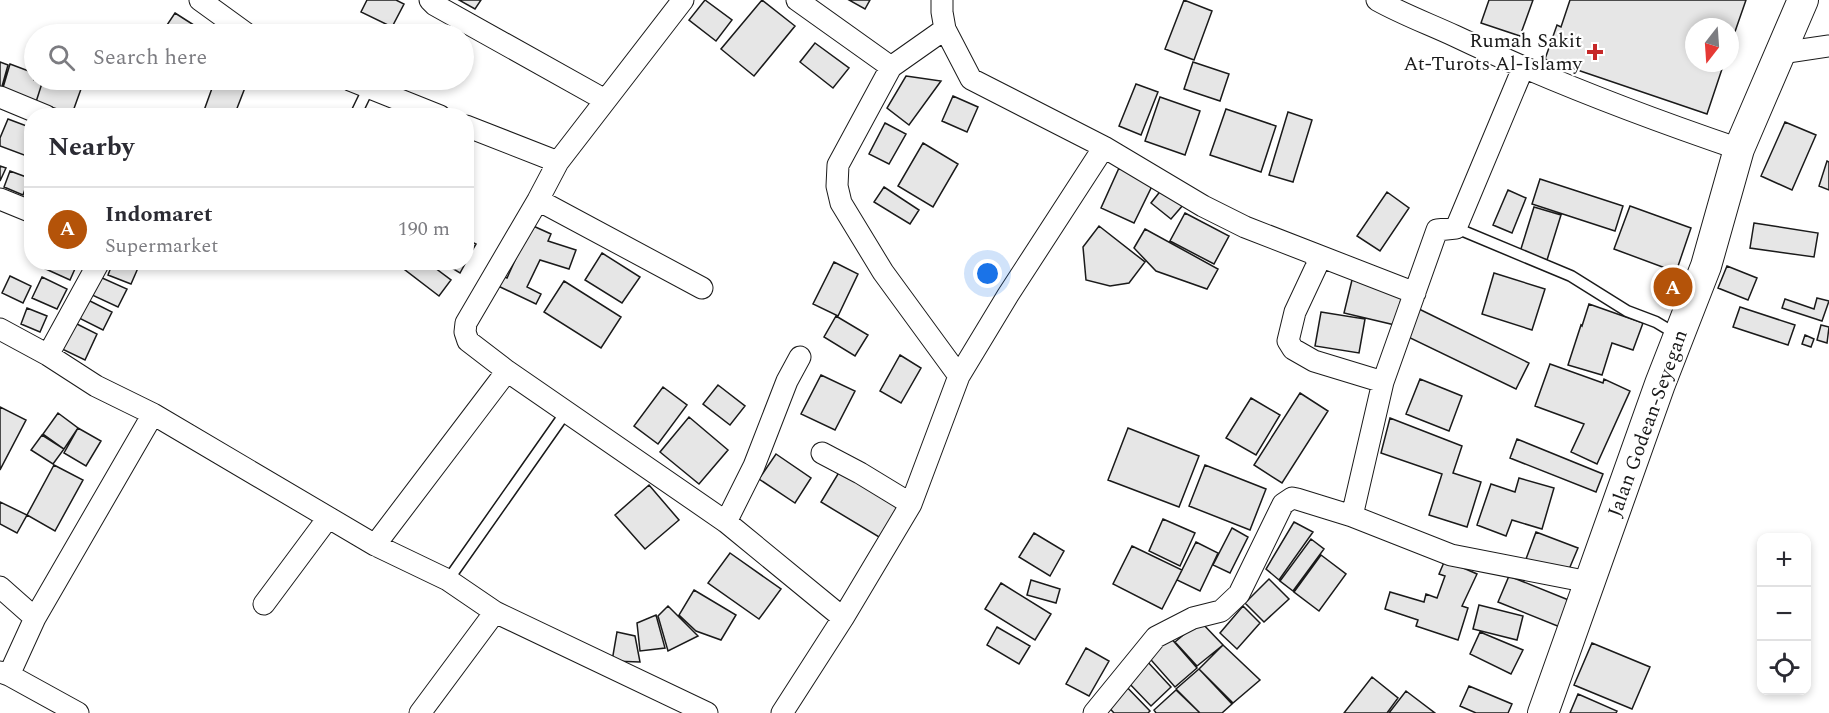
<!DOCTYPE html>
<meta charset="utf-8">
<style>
body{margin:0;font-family:Spectral,serif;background:#f2f2f3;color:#2b2b33}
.controls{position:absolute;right:18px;bottom:18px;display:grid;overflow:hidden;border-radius:12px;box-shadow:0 3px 9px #0003}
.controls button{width:54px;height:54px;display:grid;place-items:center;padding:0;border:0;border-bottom:2px solid #e1e1e2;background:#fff;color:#2b2b33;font:30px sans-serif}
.compass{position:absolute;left:1685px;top:18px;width:54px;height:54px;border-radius:50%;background:#fff;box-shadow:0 3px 9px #0003;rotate:197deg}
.you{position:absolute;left:988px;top:274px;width:21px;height:21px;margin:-15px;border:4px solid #fff;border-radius:50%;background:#1a73e8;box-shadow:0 0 0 9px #1a73e833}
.badge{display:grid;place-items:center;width:39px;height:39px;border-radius:50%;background:#b45309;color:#fff;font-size:20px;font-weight:700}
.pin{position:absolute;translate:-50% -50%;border:3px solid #fff;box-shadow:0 2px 6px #0006}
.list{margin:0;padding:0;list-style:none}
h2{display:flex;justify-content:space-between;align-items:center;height:78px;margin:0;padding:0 24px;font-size:26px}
h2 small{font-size:20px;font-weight:400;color:#7c7c81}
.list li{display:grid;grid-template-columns:39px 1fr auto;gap:18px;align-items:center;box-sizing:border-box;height:84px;padding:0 24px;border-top:2px solid #e1e1e2}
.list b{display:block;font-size:22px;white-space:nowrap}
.list p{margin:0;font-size:20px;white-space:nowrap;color:#7c7c81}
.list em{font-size:20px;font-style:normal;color:#7c7c81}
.icon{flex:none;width:33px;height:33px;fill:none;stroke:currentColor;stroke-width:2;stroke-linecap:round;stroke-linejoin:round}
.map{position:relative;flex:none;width:1829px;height:713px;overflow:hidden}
.search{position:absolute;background:#fff;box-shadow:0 3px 9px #0003;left:24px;top:24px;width:450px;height:66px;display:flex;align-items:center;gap:15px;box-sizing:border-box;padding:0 21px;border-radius:33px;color:#7c7c81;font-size:22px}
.panel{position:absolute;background:#fff;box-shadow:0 3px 9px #0003;left:24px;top:108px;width:450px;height:162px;border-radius:24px}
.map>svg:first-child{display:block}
.building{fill:#e6e6e6;stroke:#1a1a1a;stroke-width:1.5}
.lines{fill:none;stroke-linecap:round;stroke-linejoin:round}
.lane-casing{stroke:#1a1a1a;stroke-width:13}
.street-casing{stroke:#1a1a1a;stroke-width:23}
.secondary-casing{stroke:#1a1a1a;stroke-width:32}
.lane{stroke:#fff;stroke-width:10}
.street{stroke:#fff;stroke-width:21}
.secondary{stroke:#fff;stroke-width:30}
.poi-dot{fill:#c62828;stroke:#fff;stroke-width:2}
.labels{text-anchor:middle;stroke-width:4.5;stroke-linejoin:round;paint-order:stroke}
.poi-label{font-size:20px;fill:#1a1a1a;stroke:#fff;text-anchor:end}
.street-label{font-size:20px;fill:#1a1a1a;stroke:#fff}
</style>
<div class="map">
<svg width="1829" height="713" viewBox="0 0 1829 713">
<rect width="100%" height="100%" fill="#fff"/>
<path class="building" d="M367 0H396L404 4 392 27 361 12Z
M459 0H481L475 9Z
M705 0 732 20 716 41 689 20Z
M762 0 795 26 754 76 721 49Z
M849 0H870L865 9Z
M1184 0 1212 11 1194 60 1165 49Z
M1489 0H1533L1520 36 1481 23Z
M1570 0H1746L1730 46V27H1694V63H1724L1707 114 1545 59 1557 25 1561 27Z
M175 13 197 27 193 34H161Z
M815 43 849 68 833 88 800 62Z
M0 62 8 65 1 90 0 89Z
M1193 62 1229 74 1220 101 1184 89Z
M10 64 34 73V80H43L36 102 2 91Z
M906 76 941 81 909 125 887 108Z
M43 80H53L81 89 72 114 36 102Z
M215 80H248L234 116H202Z
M1136 84 1158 92 1141 135 1119 126Z
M953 96 978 107 967 132 942 121Z
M1160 97 1200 111 1185 155 1145 141Z
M1226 109 1276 126 1261 172 1210 155Z
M1288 112 1312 120 1293 182 1269 175Z
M8 119 32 128V158L0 146V138Z
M1785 122 1816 135 1792 190 1761 176Z
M885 123 906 134 889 164 869 154Z
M923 143 958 164 933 207 898 186Z
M1827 161 1829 162V190L1819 186Z
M0 166 6 168 0 181Z
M1119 168 1153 184 1134 223 1101 208Z
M10 171 29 178 23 195 4 187Z
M1540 179 1623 206 1615 231 1532 204Z
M32 184V202L25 199Z
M884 187 919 210 910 224 874 202Z
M1162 189 1183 205 1171 219 1151 203Z
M1508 190 1526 198 1512 233 1493 225Z
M1387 192 1409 208 1380 251 1357 236Z
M1630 206 1691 228 1676 272 1614 249Z
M1534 207 1561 215 1547 260 1520 252Z
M1185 213 1229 236 1214 264 1170 241Z
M1754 223 1818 233 1814 257 1750 248Z
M531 225 551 234 548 241 576 250 569 269 540 260 527 287 541 294 536 304 496 285 500 275 507 278Z
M1099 226 1145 262 1129 283 1110 286 1086 280 1083 247Z
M1145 229 1218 269 1207 289 1156 271 1134 248Z
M466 239 476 244 466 261Z
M602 253 640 277 622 303 585 280Z
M38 262H78L70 280 37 265Z
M113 262H124L138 268 131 284 108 275Z
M403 262H427L451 280 439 296 400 266Z
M442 262H466L460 273Z
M834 262 858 274 838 316 813 304Z
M1727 266 1757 278 1748 300 1718 288Z
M1494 273 1545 289 1532 330 1482 314Z
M10 276 31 286 23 303 2 293Z
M42 277 67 289 57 309 32 298Z
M100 277 127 289 118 307 92 295Z
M1352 280 1403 291 1395 325 1344 313Z
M564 281 621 317 601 348 544 312Z
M1817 298 1829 301 1822 321 1782 308 1785 299 1814 309Z
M88 300 112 312 103 330 79 318Z
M1589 304 1643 323 1633 350 1612 343 1602 375 1568 365 1581 325 1582 326Z
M1740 307 1795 325 1788 345 1733 327Z
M27 308 47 316 40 332 21 324Z
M1417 308 1529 363 1516 389 1404 335Z
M1321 312 1365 319 1359 353 1315 346Z
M836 316 868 335 855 356 824 337Z
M73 322 97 334 85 360 60 348Z
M1821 325 1829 327 1827 343 1817 340Z
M1805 335 1814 339 1811 347 1802 344Z
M900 355 921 368 901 403 880 391Z
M1550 364 1603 383 1604 379 1630 391 1597 464 1571 452 1584 424 1535 406Z
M821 375 855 391 835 430 801 414Z
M1420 379 1462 396 1449 431 1406 414Z
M718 385 745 406 730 425 703 404Z
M663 387 687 405 658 444 634 426Z
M1300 393 1328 411 1282 483 1254 465Z
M1251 398 1280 415 1256 455 1226 438Z
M0 407 26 420 0 470Z
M58 413 78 428 64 449 43 434Z
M689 417 728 450 699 484 660 452Z
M1390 418 1462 446 1453 473 1481 482 1467 527 1429 515 1442 474 1381 453Z
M78 428 101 441 86 466 64 453Z
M1128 428 1199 456 1179 507 1108 480Z
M42 435 64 449 53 464 31 450Z
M1517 439 1603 474 1596 492 1510 458Z
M776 454 811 478 795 503 759 479Z
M54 465 83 480 55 531 27 515Z
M1205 465 1266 489 1250 530 1189 506Z
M841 469 904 507 884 540 821 502Z
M1519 478 1554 488 1542 529 1512 520 1506 536 1477 525 1491 484 1515 492Z
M649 485 679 520 645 549 615 515Z
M0 502 27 515 17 533 0 524Z
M1163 519 1195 533 1180 566 1149 551Z
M1294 522 1313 532 1279 580 1266 569Z
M1232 528 1248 537 1230 573 1213 565Z
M1536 532 1578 548 1567 574 1526 559Z
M1034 533 1064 551 1050 576 1019 557Z
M1311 539 1324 549 1293 591 1280 581Z
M1196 542 1218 553 1200 591 1177 580Z
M1132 546 1182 570 1162 609 1113 584Z
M730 553 781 589 759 619 708 583Z
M1321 555 1346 574 1319 611 1294 592Z
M1445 560 1477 574 1462 606 1468 608 1458 640 1416 626 1418 620 1385 609 1390 592 1424 602 1426 594 1437 598 1445 576 1439 574Z
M1509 576 1571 601 1560 627 1498 602Z
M1269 579 1289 599 1264 622 1245 603Z
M1031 580 1060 589 1056 603 1027 595Z
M1001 583 1051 614 1035 640 985 609Z
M694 590 736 615 721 640 696 631 679 615Z
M1479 605 1523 616 1517 640 1473 629Z
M668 606 698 636 668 651 658 616Z
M1243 606 1260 623 1237 649 1220 633Z
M656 615 665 648 640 651 637 623Z
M1200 621 1223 645 1197 666 1175 642Z
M997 627 1030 646 1019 664 987 645Z
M617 632 635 636 640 662 612 661Z
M1480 632 1523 650 1511 674 1470 654Z
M1169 636 1197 668 1175 687 1144 652Z
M1592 643 1650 667 1632 709 1574 685Z
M1223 645 1260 680 1233 703 1199 669Z
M1086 648 1109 661 1089 696 1066 684Z
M1145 659 1171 687 1151 706 1125 679Z
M1199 669 1232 704 1222 713H1200L1176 689Z
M1372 677 1398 698 1387 713H1344Z
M1120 680 1150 711 1148 713H1114L1103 701Z
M1469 686 1512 704 1508 713H1476L1460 706Z
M1176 690 1200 713H1156L1154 710Z
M1406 691 1435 713H1389Z
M1578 694 1617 711 1616 713H1570Z"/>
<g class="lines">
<g class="lane-casing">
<path id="lane" d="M355 116 369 87
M1456 228 1571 276 1627 311 1656 322 1676 334
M448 580 566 412"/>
</g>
<g class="street-casing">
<path id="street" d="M200 0 247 34
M430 0 435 5 605 100
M683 0 558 162 538 200 466 323 465 332 468 341 507 371 726 522 843 618
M797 0 891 67 838 165 837 186 841 203 883 272 959 376
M942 0V12L945 29 971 79 1104 147 1203 206 1245 227 1415 293
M1377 0C1402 14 1429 24 1455 36 1547 80 1642 116 1739 149
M1781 53 1829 46
M891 67 945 29
M350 80 440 116
M0 97 46 116
M466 126 558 162
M0 199 32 212
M538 200 702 288
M1316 255 1317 265 1295 312 1288 341 1293 349 1314 361 1383 382
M0 329 48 355 96 386 153 414 375 545 448 580 495 612 707 713
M48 355 99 262
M822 453 860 473 911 504
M1352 516 1451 555 1589 582
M726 522 754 466 787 381 800 357
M375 545 507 371
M0 587 35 618
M264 604 328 518
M0 672 9 675 78 713
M9 675 35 618 153 414
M420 713 495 612
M782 713 843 618 911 504 959 376 1008 295 1104 147
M1094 713 1156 637 1193 618 1221 611 1239 594 1283 504 1292 498 1297 499 1352 516 1383 382 1437 230 1456 228 1523 68"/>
</g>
<g class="secondary-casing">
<path id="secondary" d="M1543 713 1660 384 1706 266 1739 149 1803 0"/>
</g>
<use href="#lane" class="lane"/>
<use href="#street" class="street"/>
<use href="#secondary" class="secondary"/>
</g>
<path class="poi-dot" d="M1592 43h6v6h6v6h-6v6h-6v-6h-6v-6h6z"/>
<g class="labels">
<g class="poi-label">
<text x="1582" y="47">Rumah Sakit<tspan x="1582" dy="23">At-Turots Al-Islamy</tspan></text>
</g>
<g class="street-label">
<text transform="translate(1647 423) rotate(-70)" y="7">Jalan Godean-Seyegan</text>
</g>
</g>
</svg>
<div class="controls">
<button>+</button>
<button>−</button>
<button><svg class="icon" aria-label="locate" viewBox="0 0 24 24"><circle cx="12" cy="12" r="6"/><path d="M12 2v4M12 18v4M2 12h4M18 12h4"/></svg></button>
</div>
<svg class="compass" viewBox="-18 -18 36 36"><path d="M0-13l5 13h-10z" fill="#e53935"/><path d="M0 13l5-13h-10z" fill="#7c7c81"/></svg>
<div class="you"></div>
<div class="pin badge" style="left:1673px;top:287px">A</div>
<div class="search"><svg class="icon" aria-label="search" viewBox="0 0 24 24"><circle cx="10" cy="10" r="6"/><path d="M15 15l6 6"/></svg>Search here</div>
<section class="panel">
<h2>Nearby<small></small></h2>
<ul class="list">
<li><span class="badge">A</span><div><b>Indomaret</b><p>Supermarket</p></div><em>190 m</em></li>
</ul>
</section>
</div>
